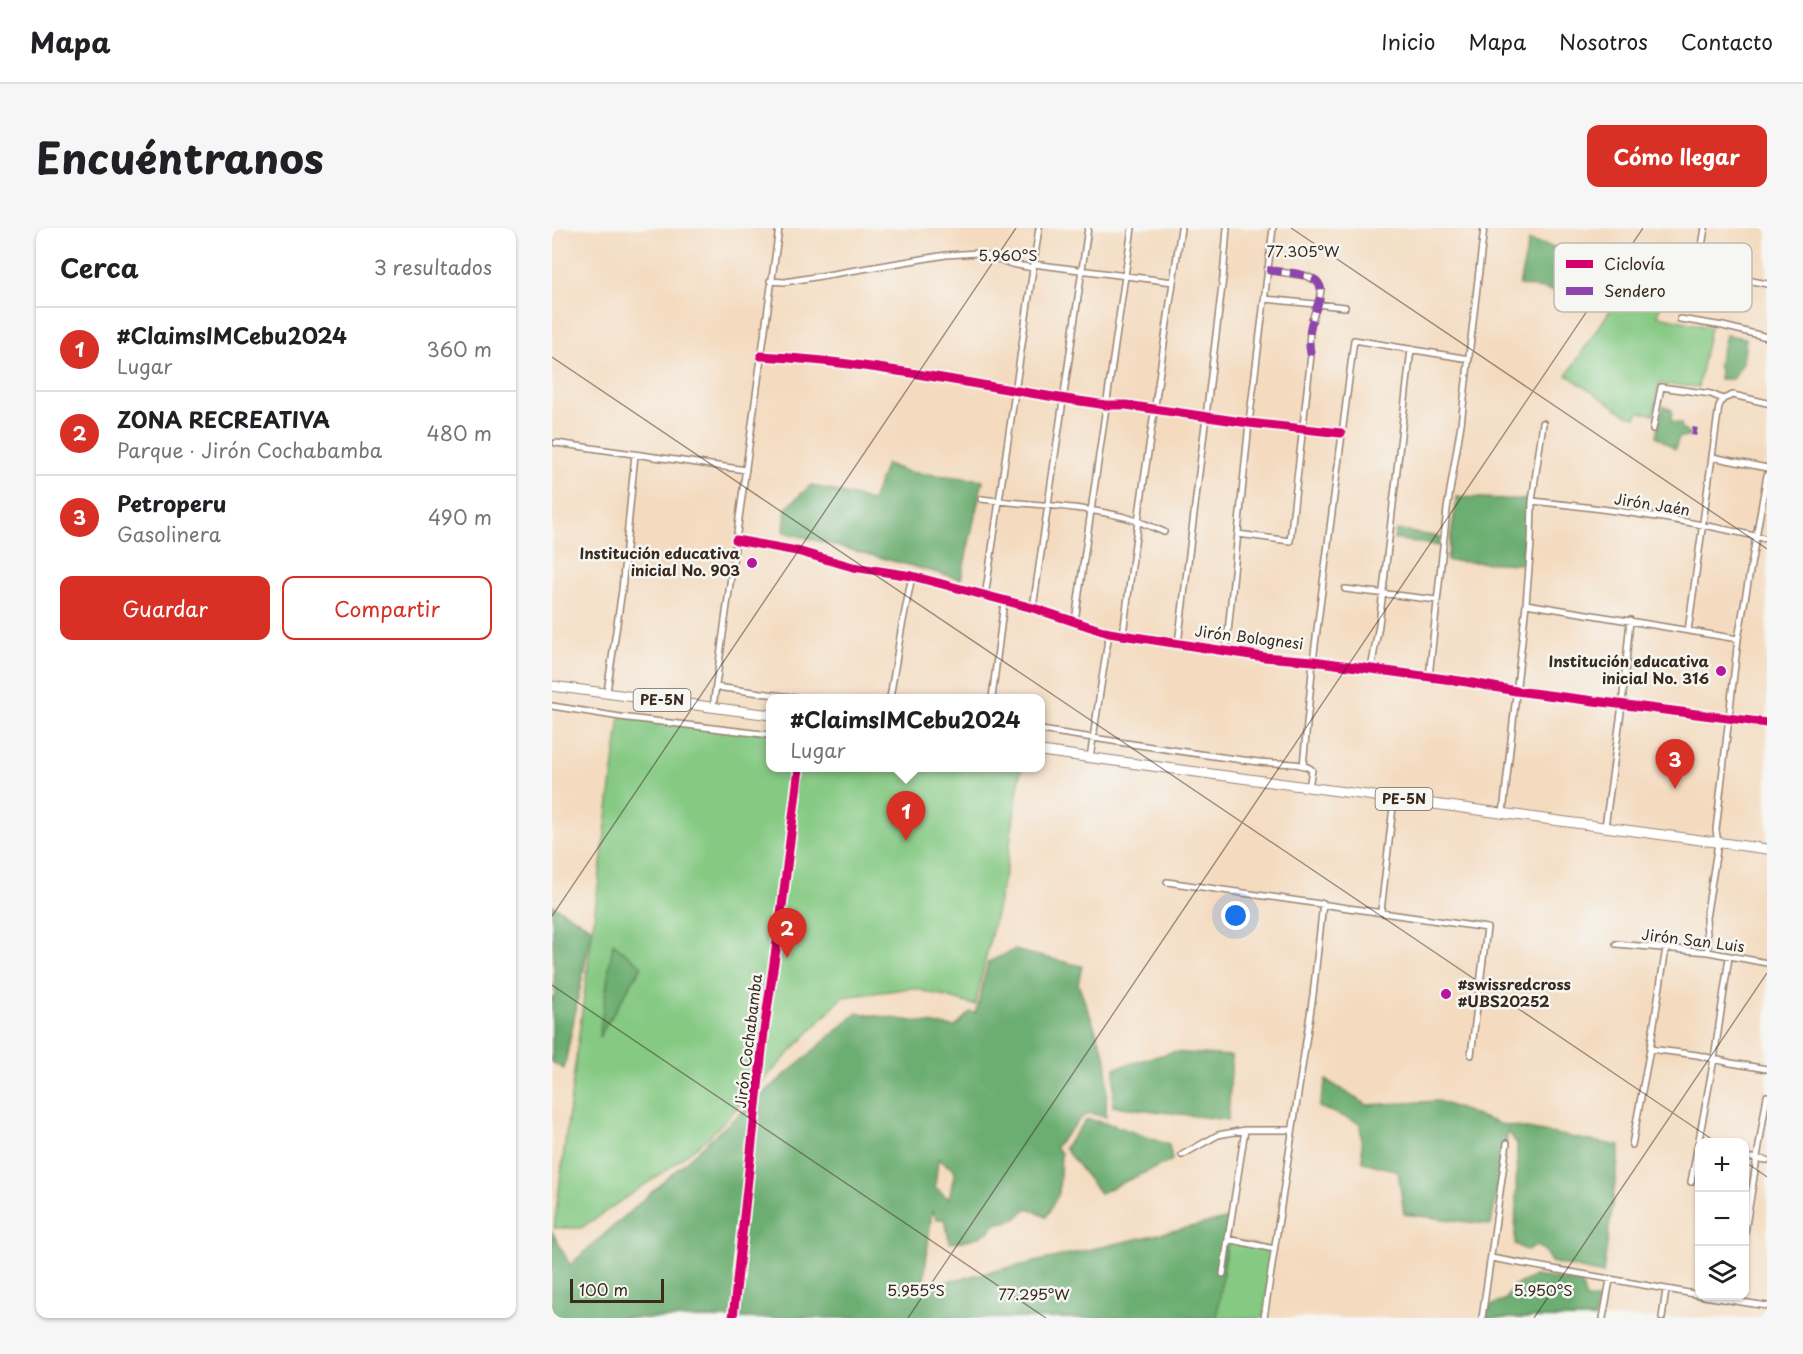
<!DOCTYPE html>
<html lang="es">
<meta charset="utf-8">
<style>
body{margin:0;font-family:"Playpen Sans",sans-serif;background:#f6f6f6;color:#202124}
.controls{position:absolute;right:18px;bottom:18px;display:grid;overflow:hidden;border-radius:12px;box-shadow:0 2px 4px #0004}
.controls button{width:54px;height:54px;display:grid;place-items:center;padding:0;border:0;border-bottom:2px solid #e0e0e0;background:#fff;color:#202124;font:30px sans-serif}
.scale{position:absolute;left:18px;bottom:15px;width:94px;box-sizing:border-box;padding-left:6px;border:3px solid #3b2a1e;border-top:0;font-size:16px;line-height:21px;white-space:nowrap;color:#3b2a1e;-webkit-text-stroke:4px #f6f6f2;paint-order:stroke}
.you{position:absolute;left:684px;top:688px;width:21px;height:21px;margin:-15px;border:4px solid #fff;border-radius:50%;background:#1a73e8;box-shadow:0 0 0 9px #1a73e833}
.badge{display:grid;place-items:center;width:39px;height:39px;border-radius:50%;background:#d93025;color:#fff;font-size:20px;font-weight:700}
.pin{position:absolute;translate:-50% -50px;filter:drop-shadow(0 2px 3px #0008)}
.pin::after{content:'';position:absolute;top:32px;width:21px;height:18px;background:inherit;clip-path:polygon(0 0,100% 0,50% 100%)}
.popup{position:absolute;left:214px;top:466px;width:279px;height:78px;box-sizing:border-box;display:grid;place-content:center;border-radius:12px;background:#fff;filter:drop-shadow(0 2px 4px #0005);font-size:20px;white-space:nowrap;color:#757577}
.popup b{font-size:22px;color:#202124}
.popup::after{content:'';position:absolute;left:50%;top:100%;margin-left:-12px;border:12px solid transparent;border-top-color:#fff}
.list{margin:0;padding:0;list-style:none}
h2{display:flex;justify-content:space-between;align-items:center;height:78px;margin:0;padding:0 24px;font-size:26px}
h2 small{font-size:20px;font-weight:400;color:#757577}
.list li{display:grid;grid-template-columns:39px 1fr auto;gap:18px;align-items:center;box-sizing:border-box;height:84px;padding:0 24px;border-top:2px solid #e0e0e0}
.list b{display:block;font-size:22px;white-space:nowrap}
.list p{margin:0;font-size:20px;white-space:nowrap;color:#757577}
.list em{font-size:20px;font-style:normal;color:#757577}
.actions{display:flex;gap:12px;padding:18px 24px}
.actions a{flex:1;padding:14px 0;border:2px solid #d93025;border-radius:12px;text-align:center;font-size:21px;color:#d93025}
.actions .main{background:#d93025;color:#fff}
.icon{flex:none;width:33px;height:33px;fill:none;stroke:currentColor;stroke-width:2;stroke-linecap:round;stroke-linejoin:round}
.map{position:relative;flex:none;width:1215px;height:1090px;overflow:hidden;border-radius:12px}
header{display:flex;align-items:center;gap:36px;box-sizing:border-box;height:84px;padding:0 30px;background:#fff;border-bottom:2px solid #e0e0e0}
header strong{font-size:28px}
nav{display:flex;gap:33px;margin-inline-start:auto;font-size:21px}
.intro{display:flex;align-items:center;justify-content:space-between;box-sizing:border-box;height:144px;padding:0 36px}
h1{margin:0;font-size:42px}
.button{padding:15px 27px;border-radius:12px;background:#d93025;color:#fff;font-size:21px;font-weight:700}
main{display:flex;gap:36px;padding:0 36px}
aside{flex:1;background:#fff;border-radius:12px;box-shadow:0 2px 4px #0004}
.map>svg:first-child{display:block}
.green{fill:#85c983;stroke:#607a50;stroke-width:1.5}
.forest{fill:#6cad71;stroke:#546c48;stroke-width:1.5;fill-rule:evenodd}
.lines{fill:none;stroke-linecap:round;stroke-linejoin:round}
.minor-casing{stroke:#98826f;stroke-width:8}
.trunk-casing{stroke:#98826f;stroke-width:11}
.minor{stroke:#fff;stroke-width:5}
.trunk{stroke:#fff;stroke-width:9}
.quiet{stroke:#8e44ad;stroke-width:8;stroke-dasharray:15 8;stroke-linecap:butt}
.cycleway-casing{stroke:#f6f6f2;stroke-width:13}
.cycleway{stroke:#d6006c;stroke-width:9}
.ticks{fill:none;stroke:#3b2a1e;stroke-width:1.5;stroke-opacity:0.45}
.poi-dot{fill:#b5179e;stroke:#f6f6f2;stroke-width:2}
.labels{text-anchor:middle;stroke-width:5;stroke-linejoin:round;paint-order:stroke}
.shield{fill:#f6f6f2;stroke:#73675e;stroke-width:1.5}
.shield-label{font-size:14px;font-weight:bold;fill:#3b2a1e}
.street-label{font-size:15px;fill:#3b2a1e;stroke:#f6f6f2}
.poi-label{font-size:15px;font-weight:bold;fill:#3b2a1e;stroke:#f6f6f2;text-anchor:end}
.key{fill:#f6f6f2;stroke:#beb9b2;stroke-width:1.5}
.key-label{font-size:16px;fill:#3b2a1e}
.ticks-label{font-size:15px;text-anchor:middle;fill:#3b2a1e;stroke:#f6f6f2;stroke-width:5;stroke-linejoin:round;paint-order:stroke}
</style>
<header>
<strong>Mapa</strong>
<nav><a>Inicio</a><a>Mapa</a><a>Nosotros</a><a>Contacto</a></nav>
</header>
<div class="intro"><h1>Encuéntranos</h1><a class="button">Cómo llegar</a></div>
<main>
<aside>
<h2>Cerca<small>3 resultados</small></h2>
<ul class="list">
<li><span class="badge">1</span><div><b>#ClaimsIMCebu2024</b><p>Lugar</p></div><em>360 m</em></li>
<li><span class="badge">2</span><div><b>ZONA RECREATIVA</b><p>Parque · Jirón Cochabamba</p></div><em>480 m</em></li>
<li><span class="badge">3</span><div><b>Petroperu</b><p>Gasolinera</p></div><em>490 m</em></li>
</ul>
<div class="actions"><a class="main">Guardar</a><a>Compartir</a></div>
</aside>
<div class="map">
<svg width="1215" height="1090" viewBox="0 0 1215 1090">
<rect width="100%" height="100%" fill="#f6f6f2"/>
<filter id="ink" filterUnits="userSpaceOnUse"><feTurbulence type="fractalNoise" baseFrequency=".0167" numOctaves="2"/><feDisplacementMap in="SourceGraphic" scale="12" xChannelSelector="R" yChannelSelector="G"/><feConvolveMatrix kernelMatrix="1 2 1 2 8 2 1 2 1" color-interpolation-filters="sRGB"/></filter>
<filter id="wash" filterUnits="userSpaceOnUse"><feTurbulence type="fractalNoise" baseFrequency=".008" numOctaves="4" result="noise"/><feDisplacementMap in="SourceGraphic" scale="24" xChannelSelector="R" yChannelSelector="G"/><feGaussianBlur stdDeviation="1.35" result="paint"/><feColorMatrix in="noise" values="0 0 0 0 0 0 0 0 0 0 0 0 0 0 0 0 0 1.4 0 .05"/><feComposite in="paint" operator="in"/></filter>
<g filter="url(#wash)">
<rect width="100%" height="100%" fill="#f4dbc0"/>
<path class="green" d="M1093 30 1115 45 1106 88 1158 99 1146 159 1107 156 1102 186 1086 184 1085 189 1075 187 1015 147Z
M68 489 219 505V540H469L454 641 423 777 361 760 291 769 157 909 116 941 29 1000H2Z
M676 1011 720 1021 712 1090H565L669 1057Z"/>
<path class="forest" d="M977 13 1023 24 1021 66 967 57Z
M1174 107 1194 110 1191 135 1181 151H1167L1168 143 1166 137Z
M1111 178 1120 182 1119 194 1129 196 1130 201 1138 207 1137 209H1127L1123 221 1104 208Z
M334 236 356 244 431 252 409 351 232 304 234 280 259 257 320 273Z
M905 269 975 272 970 336 895 333Z
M844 302 889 309 887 318 842 311Z
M0 677 40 700 12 841 0 834V769L3 768Z
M61 715 90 738 47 809Z
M462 722 530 738 526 756 555 832 554 889 537 885 529 890 503 919 509 925 507 965 494 989 476 980 462 992 443 996 437 1004 420 1011 398 1015 392 991H385L380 983 371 1059 678 990 665 1090H0V1003L18 1037 169 902 305 785 403 799 418 784 424 785 436 734ZM386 931 403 942 397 971 383 959Z
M620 824 680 828 676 892 561 878 563 840Z
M774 852 815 877 886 873 948 896 1068 918 1051 1046 999 1034 992 1022 984 1018 975 1023 963 1016 965 916 956 903 939 997 852 986 846 943 811 934 808 895 767 879Z
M535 891 561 897 617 917 620 932 548 965 512 920Z
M983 1048 1029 1055 1034 1071 1045 1072 1043 1090H935L937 1079 954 1071 962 1058Z"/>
</g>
<g filter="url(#ink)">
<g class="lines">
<g class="minor-casing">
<path id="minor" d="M481 36 621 54
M1117 36 1215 56
M1146 42 1153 0
M218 53 233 54 394 27 426 25 460 36 481 40
M713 71 793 79
M1128 91 1171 98 1215 109
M209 128C325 134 439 161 554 177H574L697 195 789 205
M1171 171 1181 167 1215 175
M1101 201 1109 159 1159 166 1171 171
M4 215 194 242
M1160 229 1215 240
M429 271C475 277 523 277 568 288 583 291 598 298 612 304
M980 273C1058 281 1139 292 1215 311
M686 306 738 313 759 127C756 114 758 97 763 83 766 75 769 69 769 60L765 53 754 48 715 42
M184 312 245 323 301 339 360 348 481 380 557 405 712 429 761 433 915 454 964 463 1215 495
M793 361 885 372
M433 369 487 0
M974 376 1186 411
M481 380 536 0
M523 393 580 0
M1136 403 1167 178 1171 171
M571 406 586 293 629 0
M626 416 671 50 675 0
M674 424 697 195 721 0
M819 441 827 397 859 121
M877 449 895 281 909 196 932 0
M164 459 246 470
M55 464 70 362 83 226
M338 470 349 403 360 348
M440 470 452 374
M0 478 68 489 219 507
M161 479 227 0
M489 502C562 513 634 525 707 534 720 536 751 533 760 542L757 559
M538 530 557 405
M751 538 761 433 802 112 917 131
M951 585 974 376 979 315 980 273 991 195
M1053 599 1070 477 1078 392
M615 654 935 700 919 827
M829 683 842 570
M1064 716 1156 724 1215 735
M1156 724 1154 690 1166 615 1164 602 1186 411 1215 247
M1098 821 1145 827 1179 835 1215 841
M1080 917 1098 821 1114 720
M630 927 666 907 693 902
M1192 929 1215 932
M1139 954 1162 831 1177 729
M1192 1010 1215 868
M676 1011 693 902H739
M939 1030 1148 1067
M671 1046 676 1011 722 1021
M1152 1068 1215 1078
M181 1090 212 803 229 687 247 540
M712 1090 761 767 771 675
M930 1090 955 915
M1051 1090 1058 1052
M1110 1090 1114 1062"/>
</g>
<g class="trunk-casing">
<path id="trunk" d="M0 458 219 487
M489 523 1215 621"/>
</g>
<use href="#minor" class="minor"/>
<use href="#trunk" class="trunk"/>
<path class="quiet" d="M715 42C729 44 745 44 758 49 778 57 765 75 761 90 757 102 756 115 759 127
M1140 203 1145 204"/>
<g class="cycleway-casing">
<path id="cycleway" d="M209 128C325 134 439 161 554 177H574L697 195 789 205
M184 312 245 323 301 339 360 348 481 380 557 405 712 429 761 433 915 454 964 463 1215 495
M181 1090 212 803 229 687 247 540"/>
</g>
<use href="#cycleway" class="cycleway"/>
</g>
</g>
<path class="ticks" d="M739 0 1215 321M0 129 1164 914M0 688 464 0M0 757 494 1090M1192 933 1215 949M356 1090 1091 0M982 1090 1215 745"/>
<g class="poi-dot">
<circle cx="200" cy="335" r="6"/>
<circle cx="1169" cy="443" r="6"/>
<circle cx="894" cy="766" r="6"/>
</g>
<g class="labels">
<g class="shield">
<rect x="81.5" y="461" width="57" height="22" rx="4.5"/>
<rect x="823.5" y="560" width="57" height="22" rx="4.5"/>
</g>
<g class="shield-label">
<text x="110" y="477">PE-5N</text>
<text x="852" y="576">PE-5N</text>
</g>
<g class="street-label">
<text transform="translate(1100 277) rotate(9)" y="5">Jirón Jaén</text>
<text transform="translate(697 410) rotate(7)" y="5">Jirón Bolognesi</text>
<text transform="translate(1141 713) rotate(7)" y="5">Jirón San Luis</text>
<text transform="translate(197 813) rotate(-83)" y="5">Jirón Cochabamba</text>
</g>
<g class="poi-label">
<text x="188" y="331">Institución educativa<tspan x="188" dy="17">inicial No. 903</tspan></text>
<text x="1157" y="439">Institución educativa<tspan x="1157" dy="17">inicial No. 316</tspan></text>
<text x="906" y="762" text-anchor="start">#swissredcross<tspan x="906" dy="17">#UBS20252</tspan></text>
</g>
</g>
<rect x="1002" y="15" width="198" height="69" rx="9" class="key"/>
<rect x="1014" y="32" width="27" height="8" fill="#d6006c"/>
<rect x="1014" y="59" width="27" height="8" fill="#8e44ad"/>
<g class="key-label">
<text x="1052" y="42">Ciclovía</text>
<text x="1052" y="69">Sendero</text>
</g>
<g class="ticks-label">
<text x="751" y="29">77.305°W</text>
<text x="456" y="33">5.960°S</text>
<text x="364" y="1068">5.955°S</text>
<text x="991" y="1068">5.950°S</text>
<text x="482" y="1072">77.295°W</text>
</g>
</svg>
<div class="controls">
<button>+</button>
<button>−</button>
<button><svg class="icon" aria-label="layers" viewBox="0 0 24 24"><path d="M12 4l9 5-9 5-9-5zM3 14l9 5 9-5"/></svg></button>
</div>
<div class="scale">100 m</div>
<div class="you"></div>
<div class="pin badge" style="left:354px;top:613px">1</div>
<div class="popup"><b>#ClaimsIMCebu2024</b>Lugar</div>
<div class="pin badge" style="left:235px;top:730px">2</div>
<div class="pin badge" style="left:1123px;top:561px">3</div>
</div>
</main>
